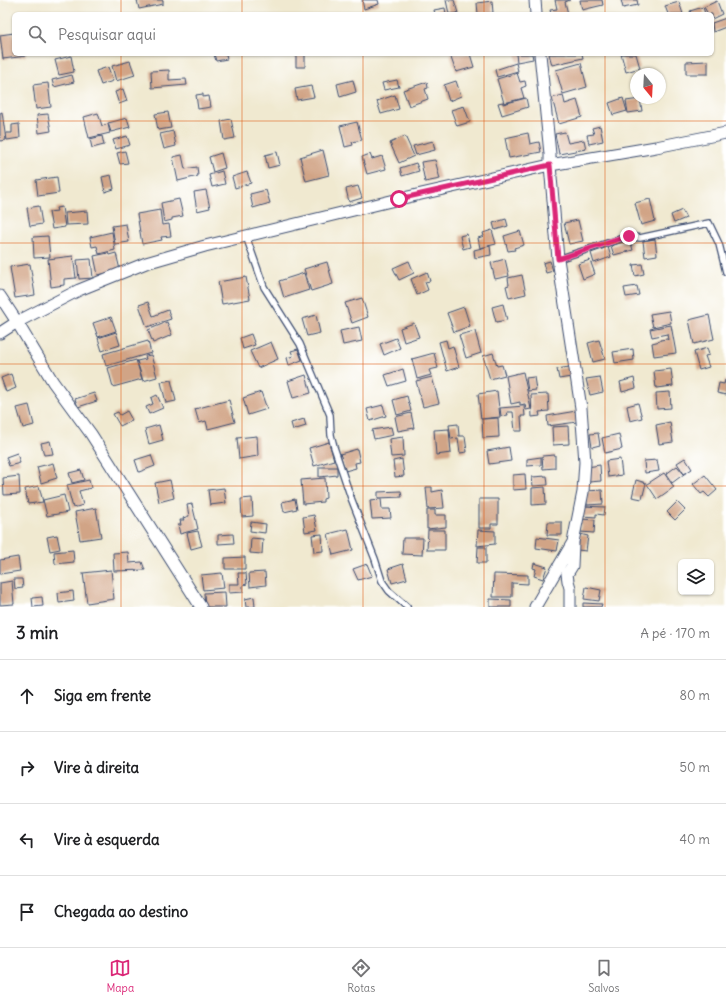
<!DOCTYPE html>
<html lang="pt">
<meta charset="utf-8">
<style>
body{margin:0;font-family:Delius,sans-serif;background:#f2f2f2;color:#202124}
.controls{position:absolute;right:12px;bottom:12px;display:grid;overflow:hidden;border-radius:6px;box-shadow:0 1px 3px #0004}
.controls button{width:36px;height:36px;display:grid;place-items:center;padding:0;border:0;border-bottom:1px solid #e0e0e0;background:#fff;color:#202124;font:20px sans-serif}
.compass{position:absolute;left:630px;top:68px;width:36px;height:36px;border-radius:50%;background:#fff;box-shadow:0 1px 3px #0004;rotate:162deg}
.stop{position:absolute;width:12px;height:12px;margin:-9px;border:3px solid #db2777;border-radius:50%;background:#fff}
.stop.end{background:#db2777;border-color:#fff;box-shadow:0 1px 4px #0008}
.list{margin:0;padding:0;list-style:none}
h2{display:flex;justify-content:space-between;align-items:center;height:52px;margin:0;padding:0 16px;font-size:17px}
h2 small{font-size:13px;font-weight:400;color:#757577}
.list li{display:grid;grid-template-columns:26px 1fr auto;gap:12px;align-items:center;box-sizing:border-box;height:72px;padding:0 16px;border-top:1px solid #e0e0e0}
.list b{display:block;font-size:15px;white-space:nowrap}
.list em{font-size:13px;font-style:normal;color:#757577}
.icon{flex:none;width:22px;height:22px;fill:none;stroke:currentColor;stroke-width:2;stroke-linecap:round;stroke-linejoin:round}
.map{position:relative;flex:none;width:726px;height:607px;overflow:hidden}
.search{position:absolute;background:#fff;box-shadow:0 1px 3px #0004;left:12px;right:12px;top:12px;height:44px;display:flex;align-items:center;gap:10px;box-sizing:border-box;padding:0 14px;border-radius:6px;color:#757577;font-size:15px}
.sheet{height:340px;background:#fff}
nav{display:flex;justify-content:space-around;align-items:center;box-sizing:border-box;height:56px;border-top:1px solid #e0e0e0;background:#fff;font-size:11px;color:#757577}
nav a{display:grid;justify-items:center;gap:2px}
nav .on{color:#db2777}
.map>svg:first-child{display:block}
.building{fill:#d1a486}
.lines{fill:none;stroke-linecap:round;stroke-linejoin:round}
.lane-casing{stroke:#3b4b6f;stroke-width:8}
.street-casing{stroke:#3b4b6f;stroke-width:13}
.lane{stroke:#fff;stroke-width:5.5}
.street{stroke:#fff;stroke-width:11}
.route{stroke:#db2777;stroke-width:5}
.grid{fill:none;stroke:#de5710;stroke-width:1;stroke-opacity:0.55}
</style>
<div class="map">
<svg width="726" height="607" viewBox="0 0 726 607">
<rect width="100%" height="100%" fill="#fff"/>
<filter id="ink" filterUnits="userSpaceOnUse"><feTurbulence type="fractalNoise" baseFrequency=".025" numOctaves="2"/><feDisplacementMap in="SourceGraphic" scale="8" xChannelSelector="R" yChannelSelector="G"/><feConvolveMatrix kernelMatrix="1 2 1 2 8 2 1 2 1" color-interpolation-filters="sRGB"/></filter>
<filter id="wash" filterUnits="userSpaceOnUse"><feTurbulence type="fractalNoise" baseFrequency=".012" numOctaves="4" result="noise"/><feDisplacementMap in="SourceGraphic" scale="16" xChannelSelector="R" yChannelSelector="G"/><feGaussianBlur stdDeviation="0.9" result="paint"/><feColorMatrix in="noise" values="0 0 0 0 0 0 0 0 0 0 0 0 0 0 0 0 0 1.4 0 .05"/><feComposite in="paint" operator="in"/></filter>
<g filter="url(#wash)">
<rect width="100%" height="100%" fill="#f0e9d0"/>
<g id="blocks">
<path class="building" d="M137 0H163V4L139 9Z
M362 0H378L379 4 364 9Z
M446 0H454L458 13 449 14Z
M555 0H570L565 2 568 14H551L550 10 557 9Z
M580 0H602L603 5 582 10Z
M621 0H637L638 5 623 8Z
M492 1 493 13 478 14 477 3Z
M717 1 722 14 712 19V14H708L704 7Z
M679 2 683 14H668L665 6Z
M703 7 705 14H691L690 11Z
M445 8 446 14H435L434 10Z
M726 18V27L713 32 712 23Z
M14 33V54H25L26 56 3 59 0 35Z
M214 54H226L227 59 216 61Z
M296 54H305V67H296Z
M452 54H470L474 67 456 72 450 55Z
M516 54H532L533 59 517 62Z
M549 54H582L583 58 552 65Z
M621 54H636L640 68 626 72Z
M71 56 74 72 59 75 55 60Z
M130 61 135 75 116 81 112 66Z
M708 61V74H686V62Z
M516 63 518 71 497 77 495 70Z
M581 63 587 87 563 94 556 70Z
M108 67 113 81 101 85 96 71Z
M169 70V80L186 79 187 85 152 88 151 71Z
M517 73 520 82 525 81 526 86 521 88 524 98 504 103 497 79Z
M72 75 74 82 54 87 52 80Z
M353 80 356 92 340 97 337 84Z
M397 80 399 87 384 90 382 83Z
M456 81 461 96 449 101 444 85Z
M427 82 428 88 425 89 428 99 409 106 403 90Z
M48 83 51 107 36 109 33 85Z
M311 86 314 97 297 100 295 89Z
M123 89 127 101 119 104 115 92Z
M203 94V97L209 96 211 107 198 109 196 95Z
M395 95 399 109 381 114 377 101Z
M563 95 565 104 577 100 582 117 559 124 552 98Z
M526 98 528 107 502 115 498 103 503 102V104Z
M623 98 627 111 613 115 609 103Z
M640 99 642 111 628 113 626 101Z
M464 106 470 122 457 126 451 110Z
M2 112 6 140 0 141V113Z
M168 112 171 128 158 130 155 114Z
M98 113 102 126 108 124 110 133 89 138 84 117Z
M48 114 51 131 39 133 37 115Z
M127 118 130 127 111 132 108 123Z
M231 119 235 138 224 140 221 121Z
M357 122 362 140 352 142 353 145 345 147 340 126Z
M19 124 20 138 7 140 6 133H12V125Z
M600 126 603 141 589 144 587 135 594 134 592 128Z
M173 131 176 146 164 149 160 134Z
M565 132 568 143 584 140 586 149 559 154 555 134Z
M528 133 530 144 539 142 541 152 509 158 505 138Z
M102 136 104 145 92 148 90 139Z
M127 136 130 145 116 149 113 140Z
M405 136 414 156 399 163 390 143Z
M433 141 435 150 416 155 413 146Z
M323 150 329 175 306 181 300 157Z
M125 151 128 163 120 164 117 153Z
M277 152 280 165 268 168 265 155Z
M221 153 225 168 213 172 209 157Z
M370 154 372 159 382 156 386 169 367 174 362 157Z
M182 155 185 169 197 167 198 176 178 181 173 157Z
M435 160 440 179 425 182 421 162Z
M416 163 419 171 402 176 400 168Z
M222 171 225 184 212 187 209 175Z
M247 172 251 183 235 188 232 177Z
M111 175 114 189 105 192 102 177Z
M57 177 59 193 38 196 36 180Z
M358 186 362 198 349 202 346 189Z
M206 190 210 208 197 211 194 192Z
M266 190 270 203 253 208 250 194Z
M179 199 183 216 172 218V220L164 222 161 203Z
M650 199 655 221 641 225 635 203Z
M39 206 42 224 30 226 27 208Z
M62 207 65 227 52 229 49 212 57 211 56 208Z
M160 210 162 225 169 224 171 236 161 237 162 240 142 244 137 214Z
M682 210 686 218 674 223 671 215Z
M87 211 88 224 66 225 65 213Z
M506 219 508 226 495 230 493 223Z
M578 220 583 241 569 244 564 223Z
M126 224 129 242 115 244 112 226Z
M492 230 496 244 480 248 478 238 484 236 483 233Z
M520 231 524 245 514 248 515 250 508 251 504 236Z
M112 232 115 250 99 254 97 246 92 247 90 237Z
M467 234 470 247 463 249 460 236Z
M48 236 50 257 34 258 33 237Z
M655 239 657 255 645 257 643 241Z
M630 240 633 250 614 255 611 246Z
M490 246 491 255 475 258 474 250Z
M608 247 611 257 594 263 591 253Z
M108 253 109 255 116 253 120 270 98 275 94 256Z
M73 256 76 278 64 279V285L51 287 48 259Z
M91 259 93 278 79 279 77 260Z
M505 259 509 276 495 279 491 263Z
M590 260 595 274 583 279 578 264Z
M409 261 414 273 399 280 393 268Z
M550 261 553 271 546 273 543 263Z
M327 262 333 284 311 291 304 269Z
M30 264 35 295 15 298 10 267Z
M642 264 644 274 635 276 633 265Z
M427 272 430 281 425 282 428 290 417 295 411 279Z
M304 273 309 290 284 298 279 281Z
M522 275 526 294 509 298 506 286 509 285 508 278Z
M246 277 250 299 222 304 218 282Z
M637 286 639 295 626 297 624 288Z
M362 298 368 317 352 323 345 303Z
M148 302 153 316 168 310 171 319 147 327 139 305Z
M503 304 507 320 496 322 492 307Z
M464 307 470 326 454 332 447 313Z
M669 311 671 323 653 327 650 314Z
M316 315 320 333 307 336 302 319Z
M709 315 714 339 694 344 689 320Z
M111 317 116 331 98 337 93 323Z
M167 322 172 335 153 343 148 330Z
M414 323 419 337 404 342 400 328Z
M671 325 676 353 654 356 652 343 660 341V340L667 339 668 340 667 334 652 337 650 329Z
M359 327 362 341 343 345 340 331Z
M475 331 481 353 466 358 459 335Z
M116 332 120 345 102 351 98 338Z
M251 334 255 345 243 349 240 338Z
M396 338 400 348 384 355 380 344Z
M446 340 448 348 453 346 459 367 447 371 439 342Z
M599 340 605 359 593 362 588 343Z
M148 341 151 353 106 366 103 354Z
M271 342 278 359 258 368 250 351Z
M707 348 709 355 705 356 709 367 699 370 694 352Z
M298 349 302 360 289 365 287 358 293 356 291 351Z
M633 349 634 360 615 363 613 352Z
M434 353 438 368 429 370 431 375 417 379 412 359Z
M493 353 497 366 502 365 505 375 490 379 483 356Z
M151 355 157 377 143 381 137 361 146 359 145 356Z
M136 360 142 379 113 387 108 368Z
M569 367 571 377 559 379 557 369Z
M403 369 406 381 389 386 385 375Z
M671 369 673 386 656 388 654 371Z
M523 372 531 409 526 410 525 404 520 405V402L511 404 506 376Z
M11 374 16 388 6 392 1 378Z
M306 375 311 393 293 398 288 381Z
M432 377 439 403 423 407 416 381Z
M534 377 536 390 528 391 526 378Z
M600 377 603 392 590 395 586 379Z
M634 378 636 388 622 392 620 382Z
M171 380 176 401 166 403 161 382Z
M725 380H726V395L717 393 719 383 724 384Z
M497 391 500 417 481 419 478 394Z
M261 392 267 409 248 415 243 398Z
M670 392 671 408 657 409 656 393Z
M94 393 97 401 78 407 75 399Z
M548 394 549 411 539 412 540 416 532 417 531 395Z
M157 395 163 408 149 414 146 407 153 404 151 398Z
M407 396 411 411 397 415 393 400Z
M229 400 235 422 208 429 206 421 199 423 195 409Z
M638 403 642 418 630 421 627 406Z
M29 405 34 425 23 428 17 408Z
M383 405 386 416 370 421 367 409Z
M524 406 525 416H521L522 431H515L513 412H507L508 415 501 416 500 408Z
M127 411 132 420 120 426 113 414 118 412 120 415Z
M576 411 577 422 548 426 547 416Z
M411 413 414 428 398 431 395 417Z
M498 418 499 437 483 438 482 419Z
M304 419 306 426 293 430 291 423Z
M670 422 673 442 659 444 656 425Z
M458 424 459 436H465L467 452 460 453 458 438 451 439 449 425Z
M159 425 163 440 149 444 145 429Z
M568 426 569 444 553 445 552 427Z
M391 427 393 435 374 439 372 430Z
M449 429 451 453 436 455 434 430Z
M598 433 600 445 592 447 590 434Z
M619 434 622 449 605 453 602 438Z
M257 436 258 456 239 459 237 438Z
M403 437 404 456 391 457 389 439Z
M50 441 53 454 44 455 41 443Z
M329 442 334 460 314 466 309 448Z
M509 447 511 461 489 464 487 451Z
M357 449 360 462 355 463 356 468 345 471 340 454Z
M17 453 20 463 9 466 6 457Z
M151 455 155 466 139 472 135 460Z
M555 455V468L543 469 542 456Z
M541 457V465L527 466V459Z
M685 458 692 469 684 474 677 463Z
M402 459 404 476 395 477 393 461Z
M620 459 622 475 608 477 606 461Z
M657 460 659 471 645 473 644 461Z
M53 463 57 478 41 483 37 467Z
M600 465 601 481 589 482 587 467Z
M677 466 684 474 672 483 666 474Z
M319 467H337V475L319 477Z
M81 470 84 480 72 483 69 473Z
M664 473 674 487 657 499 647 484Z
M525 474 526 489 513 490V475Z
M705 475 717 490 709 497 704 492 701 494 693 484Z
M19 476 20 494 4 495 3 478Z
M547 476 548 485 533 486 532 477Z
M325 478 326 498 323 499V502L303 504 301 480Z
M89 480 91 488 79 491 83 505 73 508 67 485Z
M170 480 174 498 159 502 155 483Z
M636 480 646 483 642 499 632 497Z
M39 486 43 502 28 504 25 489Z
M426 487H432V492L442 490 444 508 428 509Z
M545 487 546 504 532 505V488Z
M224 488 226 503 210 505 208 490Z
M602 490 603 504 587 505 586 491Z
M401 491 402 497 378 498V492Z
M64 495 68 512 47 516 43 500Z
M252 498 253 516 242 517 241 499Z
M295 499 297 509 284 512 282 502Z
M381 499 382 509H390L391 518 372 519 370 500Z
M479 499H498V524H491V528H479Z
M677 502 685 510 675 520 667 512Z
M192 504 198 529 180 534 178 525H181L180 520H184L183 518 189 516 187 505Z
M583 506 605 507 604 515 596 514V517L582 516Z
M96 508 101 537 80 540 75 512Z
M427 510H435V515H446V527L427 529Z
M314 515 317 530 305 532 303 517Z
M581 519 595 520 594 533 580 532Z
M251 522 266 524 265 533 250 531Z
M548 522H562V535H547Z
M348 529 353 550 333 555 328 534Z
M428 530H445V550H427Z
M478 530 495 531V544L477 546Z
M198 531 202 546 191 549 187 533Z
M233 534 234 543 218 544V535Z
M322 534 323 551 314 552 312 535Z
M580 534 588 536 586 551 578 550Z
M57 535 60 549 50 551 47 537Z
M537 537 559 540 557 551 536 548Z
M251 538 263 539 262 554 250 553Z
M403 538H423L422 555 402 554Z
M478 547H486V563H477Z
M73 550 74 562 55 564 54 552Z
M128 552 129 563 142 562 145 570 114 571 113 553Z
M18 557 20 571 0 574V560Z
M245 557V569H225V558Z
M534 563 547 567 543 579 534 576 536 569 533 568Z
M367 564 372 576 358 580 353 569Z
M403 564 407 579 392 583 388 569Z
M111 570 114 599 87 603 83 573Z
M265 572 266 585 250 587 249 573Z
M222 573 224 588 203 590 201 575Z
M238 573H246L247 584 243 585V592L229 593V584H239Z
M494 574 528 575V584L512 583V597H493Z
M14 579H22L23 588 15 589Z
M12 581 14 604 0 605V583Z
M586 587 601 590 599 601 584 599Z
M73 591 74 601 59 603 58 593Z
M225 592 226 607H205L204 593Z
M42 597 43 606 33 607 32 598Z
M254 597 255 607H246L245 599Z
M490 599 511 600V607H490Z
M583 603 602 604 601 607H583Z"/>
</g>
</g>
<g filter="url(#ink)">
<use href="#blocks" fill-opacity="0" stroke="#3b4b6f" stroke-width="1"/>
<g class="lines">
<g class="lane-casing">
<path id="lane" d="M246 236 264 287 300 344 330 415 331 435 334 447 351 498 375 559 382 581 389 591 407 607
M558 259 629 236 640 238 709 223 719 244 726 272"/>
</g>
<g class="street-casing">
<path id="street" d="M535 0 536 14
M0 296 17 322 53 382 91 434 201 607
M0 333 17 322 79 290 146 263 205 246 399 199 550 165 656 147 726 133
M535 607 573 542 583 492 585 462 581 408 558 259 550 165V154L540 54
M570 607V588L568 581 567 574 572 566 573 544"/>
</g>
<use href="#lane" class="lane"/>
<use href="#street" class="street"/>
</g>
</g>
<g class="lines" filter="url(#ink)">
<path class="route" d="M399 199 550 165 558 259 629 236"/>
</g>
<path class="grid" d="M121 0V14M242 0V14M363 0V14M484 0V14M605 0V14M121 54V607M242 54V607M363 54V607M484 54V607M605 54V607M0 121H726M0 243H726M0 364H726M0 486H726"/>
</svg>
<div class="controls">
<button><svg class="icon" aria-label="layers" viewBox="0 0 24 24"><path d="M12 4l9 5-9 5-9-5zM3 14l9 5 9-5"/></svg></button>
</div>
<svg class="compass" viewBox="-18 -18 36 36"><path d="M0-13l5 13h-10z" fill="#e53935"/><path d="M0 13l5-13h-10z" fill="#757577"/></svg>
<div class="stop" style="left:399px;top:199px"></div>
<div class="stop end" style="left:629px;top:236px"></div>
<div class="search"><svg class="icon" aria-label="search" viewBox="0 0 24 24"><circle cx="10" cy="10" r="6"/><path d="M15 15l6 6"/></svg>Pesquisar aqui</div>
</div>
<section class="sheet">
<h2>3 min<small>A pé · 170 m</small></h2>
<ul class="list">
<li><svg class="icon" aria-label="ahead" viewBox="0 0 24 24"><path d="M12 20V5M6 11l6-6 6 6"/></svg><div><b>Siga em frente</b></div><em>80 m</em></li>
<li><svg class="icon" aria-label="right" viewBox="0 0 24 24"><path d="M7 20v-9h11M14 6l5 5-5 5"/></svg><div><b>Vire à direita</b></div><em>50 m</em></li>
<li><svg class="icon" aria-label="left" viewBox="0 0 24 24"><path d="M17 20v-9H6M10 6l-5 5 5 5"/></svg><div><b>Vire à esquerda</b></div><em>40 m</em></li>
<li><svg class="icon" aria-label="arrive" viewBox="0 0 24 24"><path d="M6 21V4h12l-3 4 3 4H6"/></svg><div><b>Chegada ao destino</b></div></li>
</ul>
</section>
<nav>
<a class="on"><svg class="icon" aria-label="map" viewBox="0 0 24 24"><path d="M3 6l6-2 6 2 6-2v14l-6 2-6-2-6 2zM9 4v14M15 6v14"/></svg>Mapa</a>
<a><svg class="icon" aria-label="directions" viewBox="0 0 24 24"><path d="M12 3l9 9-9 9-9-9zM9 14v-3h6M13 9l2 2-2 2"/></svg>Rotas</a>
<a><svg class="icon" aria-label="saved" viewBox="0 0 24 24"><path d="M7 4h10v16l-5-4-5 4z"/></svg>Salvos</a>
</nav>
